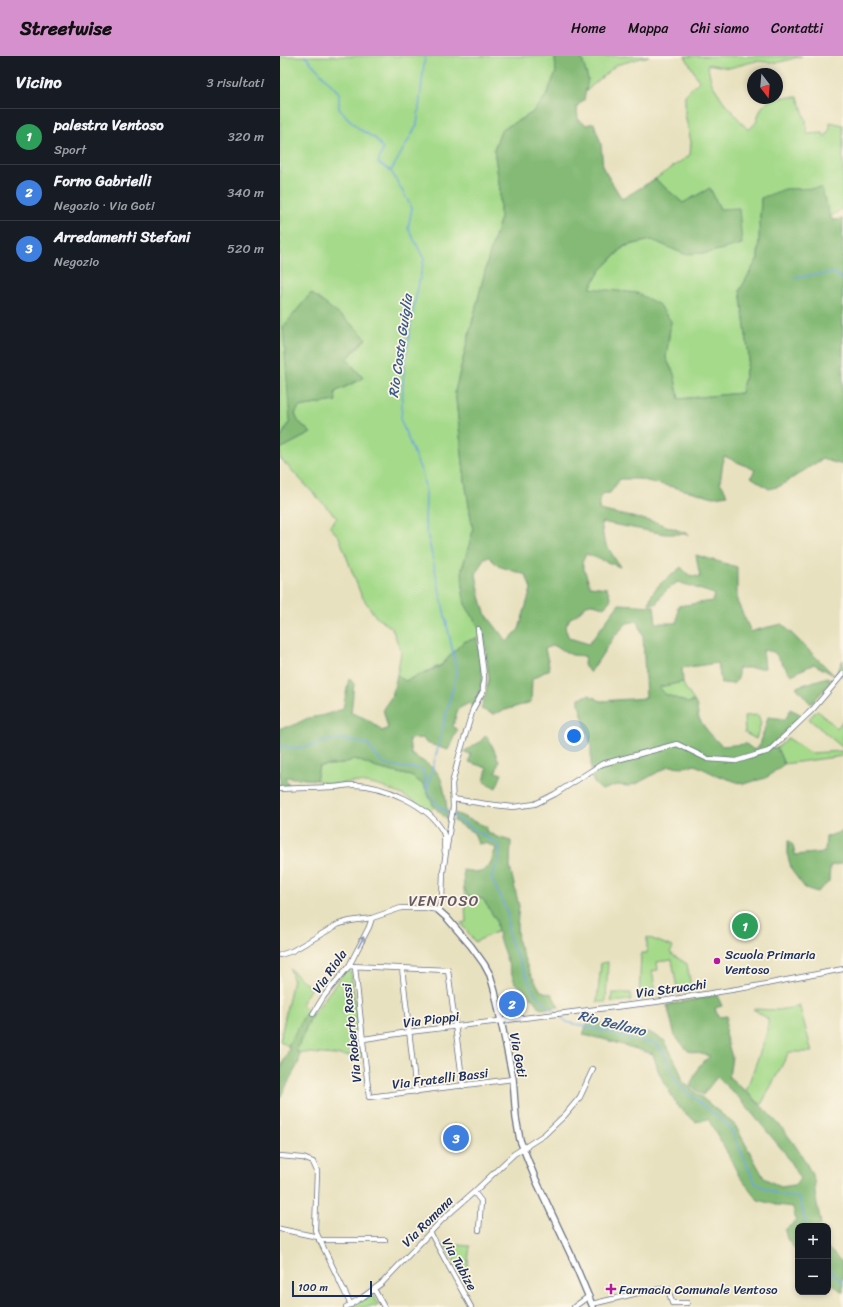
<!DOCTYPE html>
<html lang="it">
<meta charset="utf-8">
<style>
body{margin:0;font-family:Sriracha,sans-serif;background:#242831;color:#f1f3f6}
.controls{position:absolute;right:12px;bottom:12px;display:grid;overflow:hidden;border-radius:8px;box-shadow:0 2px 6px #0003}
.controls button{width:36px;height:36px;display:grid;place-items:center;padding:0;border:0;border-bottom:1px solid #363941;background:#171b24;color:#f1f3f6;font:20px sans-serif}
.compass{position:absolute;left:467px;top:12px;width:36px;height:36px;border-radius:50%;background:#171b24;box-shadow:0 2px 6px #0003;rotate:164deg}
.scale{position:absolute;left:12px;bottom:10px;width:80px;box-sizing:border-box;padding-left:4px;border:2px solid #1b2f5e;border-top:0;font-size:11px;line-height:14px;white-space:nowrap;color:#1b2f5e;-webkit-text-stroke:3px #fcf5e5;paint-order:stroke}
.you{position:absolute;left:294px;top:680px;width:14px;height:14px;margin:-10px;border:3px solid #fff;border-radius:50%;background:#1a73e8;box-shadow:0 0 0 6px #1a73e833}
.badge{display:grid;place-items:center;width:26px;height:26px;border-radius:50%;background:#d690ce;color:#fff;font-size:13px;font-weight:700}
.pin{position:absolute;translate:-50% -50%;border:2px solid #fff;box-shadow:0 1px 4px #0006}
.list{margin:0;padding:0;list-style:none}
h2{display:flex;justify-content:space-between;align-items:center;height:52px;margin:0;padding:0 16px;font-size:17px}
h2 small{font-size:13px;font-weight:400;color:#9ea1a6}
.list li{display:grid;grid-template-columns:26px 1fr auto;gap:12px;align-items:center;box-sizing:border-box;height:56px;padding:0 16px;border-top:1px solid #363941}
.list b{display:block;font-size:15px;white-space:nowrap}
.list p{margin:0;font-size:13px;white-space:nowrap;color:#9ea1a6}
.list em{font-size:13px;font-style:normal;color:#9ea1a6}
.map{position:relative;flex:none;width:563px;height:1251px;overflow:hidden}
header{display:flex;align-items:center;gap:24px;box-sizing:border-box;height:56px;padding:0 20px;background:#d690ce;color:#111}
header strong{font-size:19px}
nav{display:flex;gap:22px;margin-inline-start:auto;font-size:14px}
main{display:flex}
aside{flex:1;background:#171b24}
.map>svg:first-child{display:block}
.green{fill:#a5da8a;stroke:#608474}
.forest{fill:#84ba76;stroke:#50746a;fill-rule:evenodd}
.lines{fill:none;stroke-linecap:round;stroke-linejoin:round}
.stream{stroke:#6ea6dd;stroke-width:1.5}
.minor-casing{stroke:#636d80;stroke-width:6}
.tertiary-casing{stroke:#636d80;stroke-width:8}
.minor{stroke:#fff;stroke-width:4.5}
.tertiary{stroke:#fff;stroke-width:5.5}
.oneway{stroke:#8d97ae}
.poi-dot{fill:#b5179e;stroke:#fcf5e5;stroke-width:1.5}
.labels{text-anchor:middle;stroke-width:3.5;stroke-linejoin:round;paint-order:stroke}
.poi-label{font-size:13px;fill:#1b2f5e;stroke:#fcf5e5;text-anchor:start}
.street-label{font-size:13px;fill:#1b2f5e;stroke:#fcf5e5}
.water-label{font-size:14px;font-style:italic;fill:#38598a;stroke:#fcf5e5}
.quarter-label{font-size:15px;letter-spacing:1px;fill:#645969;stroke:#fcf5e5}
</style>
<header>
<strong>Streetwise</strong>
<nav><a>Home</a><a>Mappa</a><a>Chi siamo</a><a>Contatti</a></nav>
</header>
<main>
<aside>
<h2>Vicino<small>3 risultati</small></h2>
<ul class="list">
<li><span class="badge" style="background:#2e9e5b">1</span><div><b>palestra Ventoso</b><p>Sport</p></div><em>320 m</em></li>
<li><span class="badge" style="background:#3f7fe0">2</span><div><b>Forno Gabrielli</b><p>Negozio · Via Goti</p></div><em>340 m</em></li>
<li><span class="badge" style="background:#3f7fe0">3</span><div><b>Arredamenti Stefani</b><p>Negozio</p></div><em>520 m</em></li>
</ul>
</aside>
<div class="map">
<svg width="563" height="1251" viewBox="0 0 563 1251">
<rect width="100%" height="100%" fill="#fcf5e5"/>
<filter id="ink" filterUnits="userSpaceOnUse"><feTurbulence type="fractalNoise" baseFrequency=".025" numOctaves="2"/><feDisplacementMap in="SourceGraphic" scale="8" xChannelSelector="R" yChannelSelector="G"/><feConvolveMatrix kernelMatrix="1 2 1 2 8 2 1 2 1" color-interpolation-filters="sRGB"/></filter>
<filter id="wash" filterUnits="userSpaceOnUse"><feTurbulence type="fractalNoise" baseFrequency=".012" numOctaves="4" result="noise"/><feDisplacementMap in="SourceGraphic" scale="16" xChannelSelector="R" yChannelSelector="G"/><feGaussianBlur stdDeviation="0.9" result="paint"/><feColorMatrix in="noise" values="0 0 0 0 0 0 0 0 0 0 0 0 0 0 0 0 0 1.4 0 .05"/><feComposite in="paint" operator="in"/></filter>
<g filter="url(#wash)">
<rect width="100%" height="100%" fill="#e8e1bf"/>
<path class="green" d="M0 0H277L275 1 276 16 266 40 252 57 221 74 214 93 220 134V164L207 207 175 335 185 425 193 475 182 513 185 548 204 580 183 586 161 609 125 625 117 619 121 596 112 572 96 561 81 539 59 481 49 470 57 462 0 402V393L31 377 18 365 15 358 19 351 55 345V336L83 322 67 303 86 283 9 347 10 365 0 383Z
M301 0H369L336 9 305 36 308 23Z
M405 0H522L497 7 476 5 449 12 427 8 432 28 444 46 468 74C480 65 475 65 481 53 488 40 505 41 518 41L526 64 527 78 543 77 545 82 550 72V66L563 69V152L550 161 481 142 478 202 460 234 469 301 461 337 399 343 394 318 386 302 391 265 310 232 320 215 344 191 372 183 404 198 440 153 430 132 403 147 375 123 410 99 411 86 405 59V39L419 25Z
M403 626 404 630 414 645 408 647 385 638 379 631Z
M537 654 557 672 563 664V692L529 663Z
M478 659 481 667 476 683 465 677 464 660Z
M508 682 530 697 563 695V700L504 708 497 692Z
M75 703 97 712 131 720 144 729 154 751 150 755C127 740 100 726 72 726 65 726 58 729 51 728 46 727 41 725 36 724L39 710 61 708Z
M184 832 188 840 203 843 216 864 218 875 195 886 181 867 186 866Z
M367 881 393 891 390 897 407 908 412 936 398 938 392 904 377 906 378 914 372 915 375 931 373 938 367 942 359 944 361 897H367Z
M328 906 326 946H317L321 907Z
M10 913 31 932 21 948 33 958 66 914 71 916 82 1001 15 996 33 958 25 959 8 990 0 985 13 923Z
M332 937H351V944L331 946Z
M519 948 532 996H509L481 1049 466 1035 488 974V963L473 953 497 954 518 951Z
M164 1188 190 1190 187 1214 182 1218Z
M90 1239 94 1240 98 1248 96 1251H94L93 1249 89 1251H72Z"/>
<path class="forest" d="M277 0H301L308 23 304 44 297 50 298 63 306 69 314 67 321 88 323 112 342 143 375 123 403 147 430 132 440 153 459 152 462 188 428 197 404 198 372 184 344 190 320 215 310 232 357 237 378 248 391 265 386 302 394 318 399 343 461 337 469 301 460 234 478 202 481 142 505 133 542 132 550 161 554 164 563 163V409L542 403 500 430 489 433 471 421 475 414 444 400 440 426 448 439 434 441 359 423H340L330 437 321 438 319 454 375 466 409 478H385L321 466 324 485 340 511 306 498 302 507 310 530 327 532 331 543 324 552C302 541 306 556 290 562L285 572 289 582 309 588 339 548 374 550 376 567H397L398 550 433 545 434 538 398 526C388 532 381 538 376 548L369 547C373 528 388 524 401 511L409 519 420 521 416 499 457 511V545L471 576C477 573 494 570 502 568L555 620 563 604V619L555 620 534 608 511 619 494 596 483 594 485 612H458V623L453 628 441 627 438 607 402 612 403 626 379 631 385 638 408 647 414 645C419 651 416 658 420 664 425 673 434 682 442 690L466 688 474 694 480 689 488 661 506 663 510 653 522 659 490 691 497 692 504 708 486 722 463 728 436 719 415 709 404 711 389 710 358 727 348 730 337 729 322 734 314 727 311 719V689L299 648V642L309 639 321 645 366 642 363 580 358 565 347 567 333 582 310 617 304 609 305 600 292 599 273 589 265 593 270 613 252 623 251 646 213 658 201 653 205 639 209 623 204 580 185 548 183 538 182 513 193 475 185 425 175 335 207 207 220 164V134L214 94 221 74 252 57 266 40 276 16 275 1ZM209 501 218 510 246 519 251 533 239 573 227 586 205 557 200 540 196 518 204 502Z
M31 237 74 270 86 282 67 303 83 322 55 336 56 345 19 351 15 358 18 365 31 377 0 393V383L10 365 3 271Z
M197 582 203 620 199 637 193 650 189 647 178 653 173 670 177 674 168 694 146 687 143 682 129 683 131 698C139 703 154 711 159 719 164 727 168 753 167 763L154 751 144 729 131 720 97 712 75 703 61 708 39 710 36 724 4 721 10 730 0 729V672L12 670 28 662 41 660 63 653 69 622 74 628 71 657C84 661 93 666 102 675L108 672 103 653 112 640 117 619 125 625 161 610 183 586Z
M548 621 551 626 531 648 516 631Z
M206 679 210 685 219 705 216 716 222 718 216 732 204 726 207 712 189 706 191 698 183 696 200 686Z
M175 757 207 771 206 775 217 781 231 785 230 811 239 850 237 870 238 886 250 917 261 935 272 938 279 951 261 953 244 933 235 927 219 882 216 864 203 843 188 840 184 832 183 814 197 816 204 815 211 806 216 792 206 787 198 788 194 777 174 765Z
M563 775V807L550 810 549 826 537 836 525 832 512 815 508 801V784L513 789 515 799 545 796 546 781Z
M437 939 442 950 435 952 438 961 447 960 445 978 452 1001 449 1021C482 1049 514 1079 532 1119 536 1126 534 1135 536 1143 537 1152 541 1161 541 1170H518V1197L507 1183 505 1174 516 1165 513 1151 497 1149 478 1144 459 1120 446 1094 428 1063 416 1066 398 1051 379 1017 373 998 323 983 303 979 308 964 327 969 369 976 385 985 399 1013 403 1026 455 1069 484 1122 501 1131 514 1129 520 1123 505 1097 460 1043 437 1021 423 1039 410 1030 419 1010 430 1000 408 995 395 980 387 949Z
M25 958H33L28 967 16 996H20L19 1006 0 1042V1013L9 993 8 990Z
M548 1192 563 1207V1237L548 1223Z"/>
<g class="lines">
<path class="stream" d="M25 0 59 37V53L79 73 96 83 103 93 98 107 111 115
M145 0 137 69 111 115 132 152 128 172 144 203 134 250 124 312 121 365 142 417 146 437 145 467 177 615 148 731
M514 221 554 217 563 224
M0 690 13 692 33 690 46 685 61 683 87 688 103 708 118 711 142 713 147 733 158 750 220 790 219 805 211 821 227 856 229 883 255 938 276 957
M279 960 287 966 376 988 384 997 394 1022 402 1032 450 1071 475 1127 497 1138 519 1142 525 1163V1170
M548 1212 563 1227"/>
</g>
</g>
<g filter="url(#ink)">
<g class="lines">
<g class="minor-casing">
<path id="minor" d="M0 733C17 732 35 732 52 731 59 731 66 729 74 729 103 729 149 749 163 776 166 782 163 790 165 797
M173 743 206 748 233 751 255 748 275 738 322 708 397 688 428 703 456 705 489 695 533 653 563 618
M0 899 12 895 59 868 70 865 92 862 121 852H146L158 854 162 844 163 816 173 751 172 728 179 700 193 653 203 635 204 619 198 573
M69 910 168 914 183 1030
M75 911 89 1041 233 1023
M122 912 136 1036
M33 958 44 940 69 910 89 871 92 862
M84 983 129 976 376 946 476 930 563 913
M0 1100 23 1102 33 1106 37 1115 35 1174 71 1249
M194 1136 201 1145 199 1174
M0 1173 38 1181
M150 1176 191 1251
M39 1184H105
M94 1233 104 1251
M312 1248 362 1236 388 1232 392 1247H407
M66 1251 83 1241 102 1227 163 1163 194 1136 234 1098 264 1079 285 1059 300 1041 313 1013
M294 1251 309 1240"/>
</g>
<g class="tertiary-casing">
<path id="tertiary" d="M158 854 167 862 191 890 204 908 210 919 215 936 233 1023 236 1062 240 1084 255 1122 291 1199 313 1251"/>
</g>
<use href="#minor" class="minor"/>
<use href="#tertiary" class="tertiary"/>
</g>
<defs><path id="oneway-shaft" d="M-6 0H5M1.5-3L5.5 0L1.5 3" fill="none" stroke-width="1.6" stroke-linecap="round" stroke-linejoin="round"/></defs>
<use class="oneway" href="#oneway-shaft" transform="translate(81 886) rotate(-63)"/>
</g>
<g class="poi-dot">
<circle cx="437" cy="905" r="4"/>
<path d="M329 1227h4v4h4v4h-4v4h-4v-4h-4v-4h4z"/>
</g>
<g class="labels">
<g class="poi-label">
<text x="445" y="903">Scuola Primaria<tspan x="445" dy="15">Ventoso</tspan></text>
<text x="339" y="1238">Farmacia Comunale Ventoso</text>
</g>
<g class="street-label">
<text transform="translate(49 915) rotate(-55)" y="5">Via Riola</text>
<text transform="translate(391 932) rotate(-8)" y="5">Via Strucchi</text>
<text transform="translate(151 963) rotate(-7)" y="5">Via Pioppi</text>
<text transform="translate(71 977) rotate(-96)" y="5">Via Roberto Rossi</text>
<text transform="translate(239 999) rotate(79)" y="5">Via Goti</text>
<text transform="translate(160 1022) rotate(-7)" y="5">Via Fratelli Bassi</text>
<text transform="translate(147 1165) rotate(-45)" y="5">Via Romana</text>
<text transform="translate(180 1208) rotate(61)" y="5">Via Tubize</text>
</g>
<g class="water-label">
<text transform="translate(120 290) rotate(-82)" y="5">Rio Costa Guiglia</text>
<text transform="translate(332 967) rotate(14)" y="5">Rio Bellano</text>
</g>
<g class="quarter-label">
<text x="164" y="850">VENTOSO</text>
</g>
</g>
</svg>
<div class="controls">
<button>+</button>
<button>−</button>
</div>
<svg class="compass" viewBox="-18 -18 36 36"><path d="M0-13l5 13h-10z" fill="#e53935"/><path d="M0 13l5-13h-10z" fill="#9ea1a6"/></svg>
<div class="scale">100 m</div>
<div class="you"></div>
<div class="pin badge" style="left:465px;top:870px;background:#2e9e5b">1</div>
<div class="pin badge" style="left:232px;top:948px;background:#3f7fe0">2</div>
<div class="pin badge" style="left:176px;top:1082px;background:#3f7fe0">3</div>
</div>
</main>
